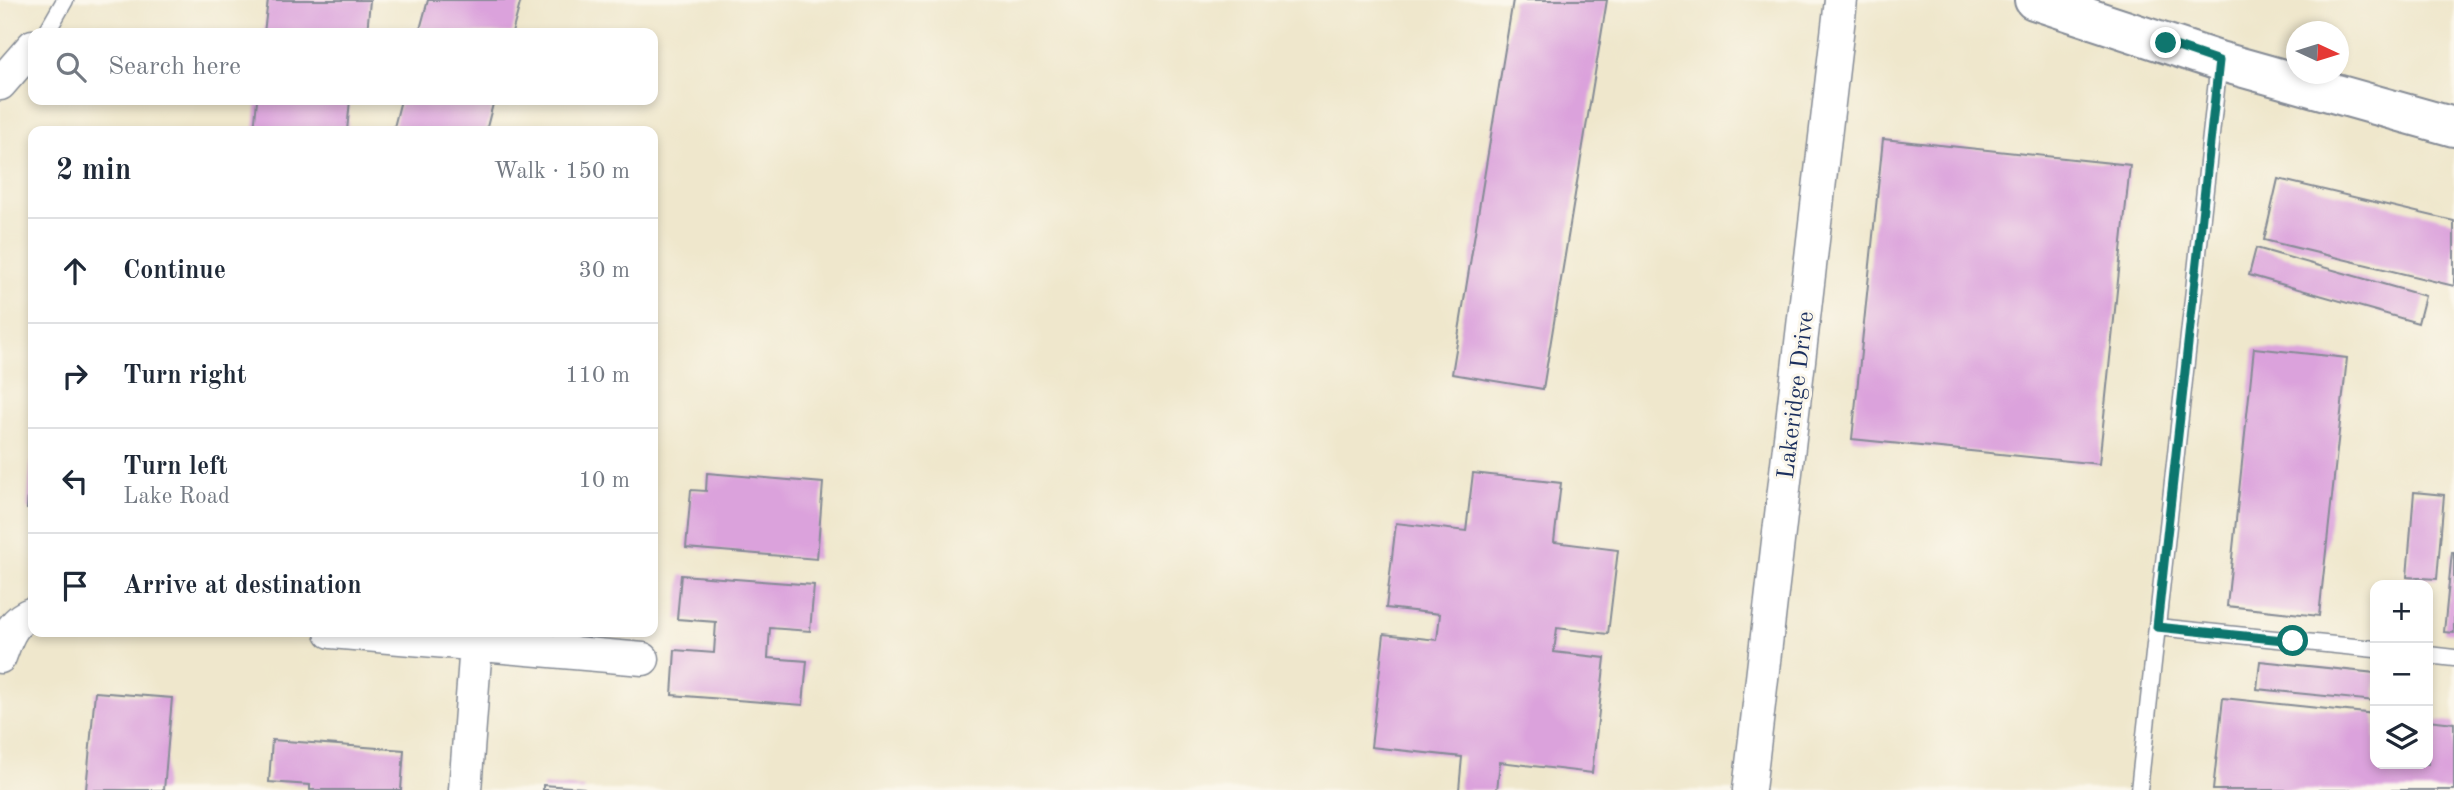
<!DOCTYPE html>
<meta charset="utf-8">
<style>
body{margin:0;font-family:"Old Standard TT",serif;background:#f2f2f3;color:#1f2937}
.controls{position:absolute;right:21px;bottom:21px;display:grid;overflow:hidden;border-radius:14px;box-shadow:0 4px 10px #0003}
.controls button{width:63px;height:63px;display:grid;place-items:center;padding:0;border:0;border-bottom:2px solid #e0e1e3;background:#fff;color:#1f2937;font:35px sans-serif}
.compass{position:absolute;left:2286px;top:21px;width:63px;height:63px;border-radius:50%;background:#fff;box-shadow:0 4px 10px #0003;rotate:94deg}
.stop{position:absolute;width:21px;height:21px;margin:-16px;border:5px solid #0f766e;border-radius:50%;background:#fff}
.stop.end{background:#0f766e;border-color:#fff;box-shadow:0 2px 7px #0008}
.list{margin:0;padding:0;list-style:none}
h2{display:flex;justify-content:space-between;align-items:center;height:91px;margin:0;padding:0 28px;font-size:30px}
h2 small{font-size:23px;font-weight:400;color:#747a83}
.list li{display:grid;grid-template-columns:46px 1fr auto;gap:21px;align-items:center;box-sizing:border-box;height:105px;padding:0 28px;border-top:2px solid #e0e1e3}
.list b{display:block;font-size:26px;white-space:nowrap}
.list p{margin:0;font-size:23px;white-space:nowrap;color:#747a83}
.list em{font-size:23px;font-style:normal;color:#747a83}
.icon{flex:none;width:38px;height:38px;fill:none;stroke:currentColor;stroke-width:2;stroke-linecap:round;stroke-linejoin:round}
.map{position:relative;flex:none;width:2454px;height:790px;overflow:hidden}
.search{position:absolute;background:#fff;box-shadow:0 4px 10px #0003;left:28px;top:28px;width:630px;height:77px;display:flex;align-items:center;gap:18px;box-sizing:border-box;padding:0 24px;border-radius:14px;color:#747a83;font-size:26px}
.panel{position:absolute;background:#fff;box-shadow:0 4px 10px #0003;left:28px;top:126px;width:630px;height:511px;border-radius:14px}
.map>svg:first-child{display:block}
.building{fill:#dba2dc}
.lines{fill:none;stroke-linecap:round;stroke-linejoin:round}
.lane-casing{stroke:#858b95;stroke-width:19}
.street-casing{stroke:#858b95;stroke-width:35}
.secondary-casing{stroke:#858b95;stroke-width:42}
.lane{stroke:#fff;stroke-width:16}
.street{stroke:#fff;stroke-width:32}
.secondary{stroke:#fff;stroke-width:38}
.route{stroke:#0f766e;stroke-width:9}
.labels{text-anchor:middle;stroke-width:6;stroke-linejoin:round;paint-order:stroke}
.street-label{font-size:24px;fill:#1b2f5e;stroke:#fbf7ec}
</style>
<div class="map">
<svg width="2454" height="790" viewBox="0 0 2454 790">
<rect width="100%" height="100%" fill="#fbf7ec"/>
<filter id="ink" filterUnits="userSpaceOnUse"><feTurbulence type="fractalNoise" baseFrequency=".0143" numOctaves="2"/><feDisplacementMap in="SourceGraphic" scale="14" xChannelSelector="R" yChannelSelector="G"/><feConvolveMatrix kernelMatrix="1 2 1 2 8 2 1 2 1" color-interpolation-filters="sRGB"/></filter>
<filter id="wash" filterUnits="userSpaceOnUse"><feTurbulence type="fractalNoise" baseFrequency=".00686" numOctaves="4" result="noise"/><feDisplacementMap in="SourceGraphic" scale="28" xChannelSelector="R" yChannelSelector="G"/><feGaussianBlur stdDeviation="1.57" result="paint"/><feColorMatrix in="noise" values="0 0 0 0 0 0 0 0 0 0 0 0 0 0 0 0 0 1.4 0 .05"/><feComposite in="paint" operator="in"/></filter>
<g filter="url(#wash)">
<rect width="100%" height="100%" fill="#efe7cc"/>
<g id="blocks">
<path class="building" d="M268 0H370L367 33H264Z
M428 0H521L512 33H419Z
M1513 0H1607L1543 389 1452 374Z
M257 100H350L347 131H254Z
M401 100H494L486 131H393Z
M1883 139 2130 165 2099 464 1852 439Z
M2278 179 2454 221V286L2264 240Z
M2256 248 2425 296 2418 323 2249 275Z
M2254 348 2347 358 2319 616 2227 606Z
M31 461H33V509H27Z
M707 473 823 483 817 559 686 548 691 490 706 491Z
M1473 473 1561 483 1554 542 1618 550 1608 634 1557 628 1554 652 1605 658 1592 773 1500 762 1497 790H1459L1462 757 1371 747 1384 634 1437 640 1440 614 1386 608 1396 523 1466 531Z
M2414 492 2444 495 2437 579 2407 577Z
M2452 552H2454V633L2444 632Z
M681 575 814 585 810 631 770 628 768 658 807 661 803 705 672 695 675 650 714 653 716 622 677 619Z
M2260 661 2375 673V701L2257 689Z
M95 692 172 698 164 790H86Z
M2223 698 2375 714V764H2428V720L2454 723V790H2213Z
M272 740 404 750 401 790H310V785L269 782Z
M543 785 584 788V790H543Z"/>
</g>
</g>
<g filter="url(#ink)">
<use href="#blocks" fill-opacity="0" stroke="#858b95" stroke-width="2"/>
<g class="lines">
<g class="lane-casing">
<path id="lane" d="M49 28 65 0
M2157 627 2375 649
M2428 655 2454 658
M2139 790 2219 62"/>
</g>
<g class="street-casing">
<path id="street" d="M0 84 33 46
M331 632 643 659
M0 657C7 638 12 620 33 613
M465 790 476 645
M1749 790 1841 0"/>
</g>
<g class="secondary-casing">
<path id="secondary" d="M2034 0 2219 61 2454 127"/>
</g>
<use href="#lane" class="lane"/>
<use href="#street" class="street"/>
<use href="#secondary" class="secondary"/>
</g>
</g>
<g class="lines" filter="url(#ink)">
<path class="route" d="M2166 43 2219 61 2157 627 2293 641"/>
</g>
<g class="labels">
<g class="street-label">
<text transform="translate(1795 395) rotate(-83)" y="8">Lakeridge Drive</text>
</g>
</g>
</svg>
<div class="controls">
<button>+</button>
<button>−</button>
<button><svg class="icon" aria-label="layers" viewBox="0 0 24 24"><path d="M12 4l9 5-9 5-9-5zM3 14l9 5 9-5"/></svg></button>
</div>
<svg class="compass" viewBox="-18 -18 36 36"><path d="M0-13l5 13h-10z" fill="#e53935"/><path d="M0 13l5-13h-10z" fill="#747a83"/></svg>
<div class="stop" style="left:2293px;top:641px"></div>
<div class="stop end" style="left:2166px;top:43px"></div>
<div class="search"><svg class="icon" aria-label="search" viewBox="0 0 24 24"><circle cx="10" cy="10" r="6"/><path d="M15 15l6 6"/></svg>Search here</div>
<section class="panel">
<h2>2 min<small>Walk · 150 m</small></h2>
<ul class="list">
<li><svg class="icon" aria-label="ahead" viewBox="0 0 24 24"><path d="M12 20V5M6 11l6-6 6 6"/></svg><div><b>Continue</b></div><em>30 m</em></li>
<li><svg class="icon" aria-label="right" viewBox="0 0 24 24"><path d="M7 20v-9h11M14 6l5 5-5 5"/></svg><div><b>Turn right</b></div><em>110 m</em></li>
<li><svg class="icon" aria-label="left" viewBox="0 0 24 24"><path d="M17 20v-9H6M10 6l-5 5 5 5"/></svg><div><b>Turn left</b><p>Lake Road</p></div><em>10 m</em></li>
<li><svg class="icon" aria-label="arrive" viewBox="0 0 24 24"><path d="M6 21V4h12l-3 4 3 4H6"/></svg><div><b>Arrive at destination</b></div></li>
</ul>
</section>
</div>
